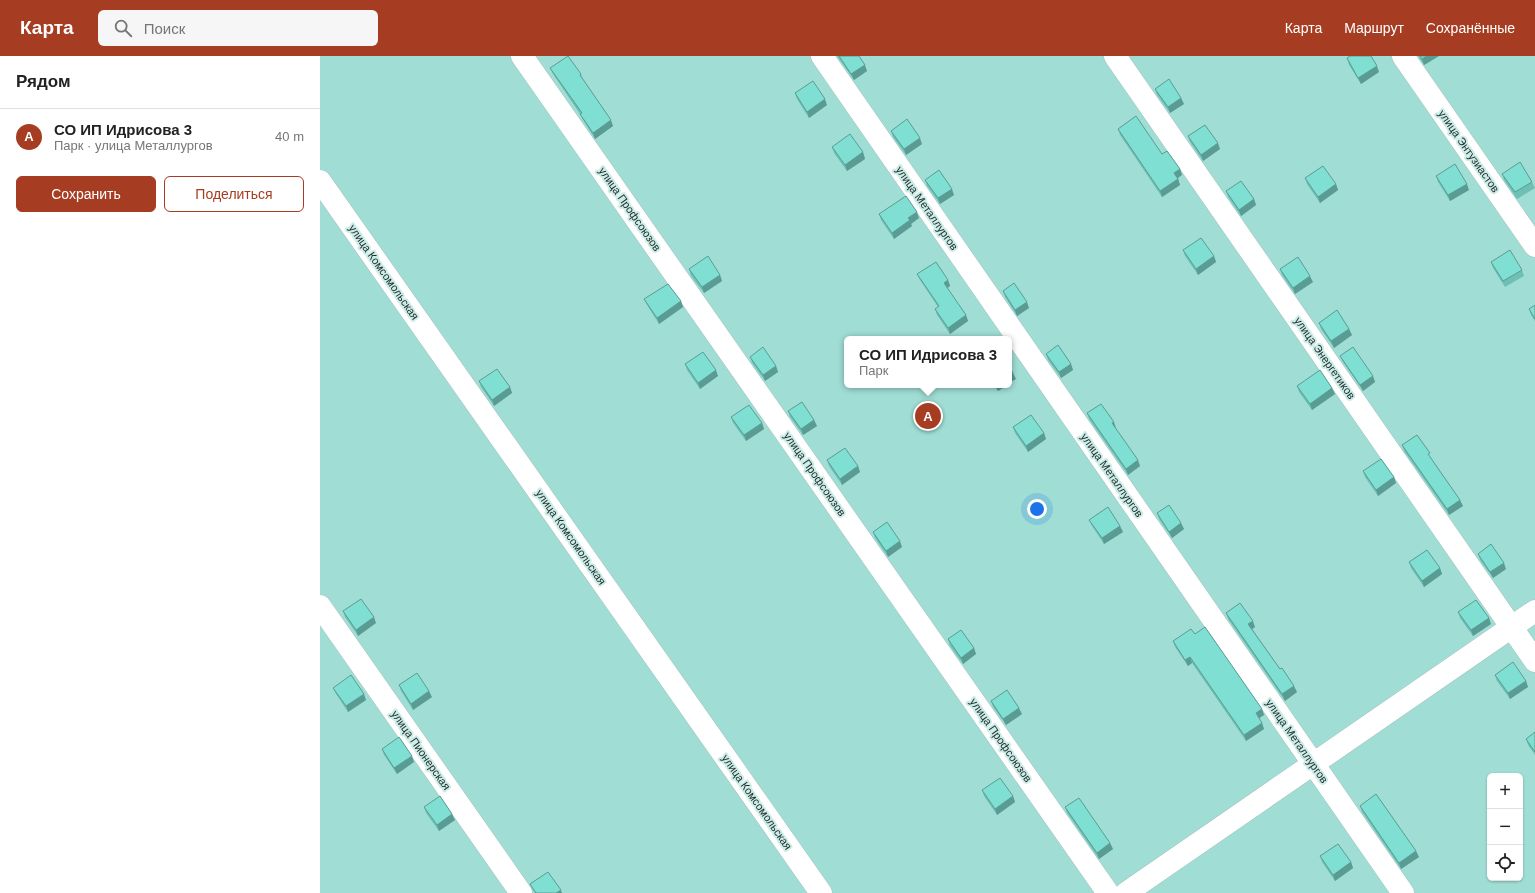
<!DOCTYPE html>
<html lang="ru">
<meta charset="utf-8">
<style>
body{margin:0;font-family:Helvetica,sans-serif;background:#f6f6f6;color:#222}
.controls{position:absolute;right:12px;bottom:12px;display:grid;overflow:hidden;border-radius:6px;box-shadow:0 1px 3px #0004}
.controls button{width:36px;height:36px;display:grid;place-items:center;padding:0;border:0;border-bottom:1px solid #e0e0e0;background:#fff;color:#222;font:20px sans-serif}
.you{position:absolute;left:717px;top:453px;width:14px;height:14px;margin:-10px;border:3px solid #fff;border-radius:50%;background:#1a73e8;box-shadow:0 0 0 6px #1a73e833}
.badge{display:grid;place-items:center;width:26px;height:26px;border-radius:50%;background:#a63d22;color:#fff;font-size:13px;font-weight:700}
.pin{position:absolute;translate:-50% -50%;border:2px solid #fff;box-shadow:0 1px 4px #0006}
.popup{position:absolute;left:524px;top:280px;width:168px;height:52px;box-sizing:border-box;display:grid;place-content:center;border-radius:6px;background:#fff;filter:drop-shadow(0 1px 3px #0005);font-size:13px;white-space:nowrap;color:#767676}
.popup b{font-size:15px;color:#222}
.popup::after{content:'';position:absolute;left:50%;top:100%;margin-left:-8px;border:8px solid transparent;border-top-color:#fff}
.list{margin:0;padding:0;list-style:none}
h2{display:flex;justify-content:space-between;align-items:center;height:52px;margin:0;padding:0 16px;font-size:17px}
h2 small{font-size:13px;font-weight:400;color:#767676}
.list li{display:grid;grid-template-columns:26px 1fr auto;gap:12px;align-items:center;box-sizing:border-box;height:56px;padding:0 16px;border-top:1px solid #e0e0e0}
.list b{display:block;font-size:15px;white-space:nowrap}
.list p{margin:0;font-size:13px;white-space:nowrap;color:#767676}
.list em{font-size:13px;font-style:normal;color:#767676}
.actions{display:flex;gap:8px;padding:12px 16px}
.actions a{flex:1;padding:9px 0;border:1px solid #a63d22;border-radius:6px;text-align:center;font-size:14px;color:#a63d22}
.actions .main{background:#a63d22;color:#fff}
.icon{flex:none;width:22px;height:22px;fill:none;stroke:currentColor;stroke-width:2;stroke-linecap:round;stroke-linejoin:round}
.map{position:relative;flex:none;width:1215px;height:837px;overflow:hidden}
header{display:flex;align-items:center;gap:24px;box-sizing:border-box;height:56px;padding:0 20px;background:#a63d22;color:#fff}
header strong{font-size:19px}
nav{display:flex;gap:22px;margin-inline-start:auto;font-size:14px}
.search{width:280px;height:36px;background:#f6f6f6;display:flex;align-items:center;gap:10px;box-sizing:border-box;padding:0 14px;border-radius:6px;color:#767676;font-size:15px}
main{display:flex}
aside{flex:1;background:#fff}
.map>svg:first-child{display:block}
.green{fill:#a0ded5;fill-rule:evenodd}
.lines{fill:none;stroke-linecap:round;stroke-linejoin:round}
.street-casing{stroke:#a4c2be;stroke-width:23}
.street{stroke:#fff;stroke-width:22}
.wall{fill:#6ec0b5}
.shaded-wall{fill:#5a9c94}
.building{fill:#80dfd3;stroke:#5a9c94}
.labels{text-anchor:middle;stroke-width:4;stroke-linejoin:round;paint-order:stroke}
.street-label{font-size:11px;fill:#1d2927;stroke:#ccece7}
</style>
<header>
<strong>Карта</strong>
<div class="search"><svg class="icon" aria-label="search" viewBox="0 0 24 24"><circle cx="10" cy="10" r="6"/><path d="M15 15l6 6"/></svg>Поиск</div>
<nav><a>Карта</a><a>Маршрут</a><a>Сохранённые</a></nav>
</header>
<main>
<aside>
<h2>Рядом<small></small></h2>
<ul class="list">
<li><span class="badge">A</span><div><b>СО ИП Идрисова 3</b><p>Парк · улица Металлургов</p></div><em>40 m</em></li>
</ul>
<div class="actions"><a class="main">Сохранить</a><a>Поделиться</a></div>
</aside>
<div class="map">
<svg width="1215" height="837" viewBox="0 0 1215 837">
<rect width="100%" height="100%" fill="#ccece7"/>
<path class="green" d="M0 0H1215V837H0ZM527 283H689V329H527ZM1170 720H1200V822H1170Z"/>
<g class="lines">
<g class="street-casing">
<path id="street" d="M202 0 788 837
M502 0 1083 837
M795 0 1215 605
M1083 0 1215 190
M0 125 501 837
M0 550 201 837
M806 837 1215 555"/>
</g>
<use href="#street" class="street"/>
</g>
<path class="wall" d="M517 0H539L547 15 534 24Z
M1098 0H1119L1104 9Z
M1027 2 1059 16 1041 28 1029 9Z
M230 12 261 18 263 24 293 70 275 83 263 64 260 58 233 18Z
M835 33 861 42 864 48 850 57 837 39Z
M475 37 507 49 489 62 477 43Z
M798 73 842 98 860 113 862 119 858 122 860 129 842 141 800 79Z
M571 75 602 88 586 99 573 81Z
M868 80 900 93 883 105 870 86Z
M512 91 543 96 545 103 527 115 514 97Z
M1182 118 1212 126 1215 132 1197 143 1184 124Z
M1116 120 1149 134 1130 145 1118 126Z
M985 122 1016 128 1018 134 1000 147 987 128Z
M605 124 634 139 620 148 607 130Z
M906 135 934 143 936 149 921 160 908 141Z
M559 158 599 162 591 168 592 170 574 183 561 164Z
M863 194 894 200 896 206 878 219 865 200Z
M1171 206 1202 214 1204 220 1185 231 1173 212Z
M369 213 400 219 402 225 384 237 371 220Z
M960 213 993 226 975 238 962 219Z
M597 218 628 224 630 230 627 232 646 259 648 265 630 278 617 259 615 253 618 251 600 224Z
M683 235 709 252 697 260 685 241Z
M324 243 361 245 363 251 339 268 327 249Z
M1215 249V265L1211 259 1209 253Z
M999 267 1029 273 1032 279 1014 292 1001 273Z
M726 298 751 308 753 314 741 322 728 304Z
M1020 300 1053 320 1055 326 1043 335 1023 306Z
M430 301 456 310 458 316 445 325 432 307Z
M365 308 398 320 380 333 367 314Z
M159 325 190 331 192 337 174 350 161 331Z
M673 329H687L678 335Z
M977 330 1012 332 1015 338 992 354 979 336Z
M468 355 494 364 497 370 483 379 470 361Z
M767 357 796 372 795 373 820 410 808 419 769 363Z
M411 361 442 367 444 373 426 385 413 367Z
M693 371 724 377 726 383 708 396 695 377Z
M1082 389 1111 402 1143 450 1129 459 1084 395Z
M507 404 538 410 540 416 522 429 509 410Z
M1043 415 1074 421 1076 427 1058 440 1045 421Z
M837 457 861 467 864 473 852 482 839 463Z
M769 464 800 470 803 476 784 488 772 470Z
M553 476 582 491 568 501 555 482Z
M1158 498 1186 513 1173 522 1160 504Z
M1089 506 1120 512 1122 518 1104 531 1091 512Z
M23 555 56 567 38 580 25 561Z
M1138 556 1169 562 1171 568 1153 580 1140 562Z
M906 557 935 571 932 573 960 613 977 636 965 645 908 563Z
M875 578 942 653 944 659 939 662 942 667 944 673 926 685 872 607 868 610 855 591 853 585Z
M628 583 654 592 656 598 643 608 630 590Z
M1175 619 1206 625 1208 631 1190 643 1177 625Z
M79 629 112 641 93 654 81 635Z
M13 632 46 644 28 656 16 638Z
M671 645 702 658 686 669 673 651Z
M1215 676V699L1208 689 1206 683Z
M62 693 94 706 77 718 64 699Z
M662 734 693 740 695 746 677 759 664 740Z
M1040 750 1096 795 1099 801 1081 813 1042 756Z
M104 751 135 764 119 775 106 757Z
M745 751 790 787 793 793 779 803 747 757Z
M1000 800 1031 806 1033 812 1015 825 1002 806Z
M210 828 242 837H215L213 834Z"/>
<path class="shaded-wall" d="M1107 0H1119L1104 9 1102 3Z
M545 9 547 15 534 24 531 18Z
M1057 10 1059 16 1041 28 1038 22Z
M861 42 864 48 850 57 848 51Z
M505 43 507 49 489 62 487 56Z
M291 64 293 70 275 83 273 77Z
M600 82 602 88 586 99 584 93Z
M898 87 900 93 883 105 881 99Z
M543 96 545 103 527 115 525 109Z
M860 113 862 119 856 123 854 117Z
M858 123 860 129 842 141 840 135Z
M1016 128 1018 134 1000 147 998 141Z
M1147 128 1149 134 1130 145 1128 139Z
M632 133 634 139 620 148 618 142Z
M934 143 936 149 921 160 919 154Z
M597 156 599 162 591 168 592 170 574 183 572 177 588 162Z
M894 200 896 206 878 219 876 213Z
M400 219 402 225 384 237 382 231Z
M990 220 993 226 975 238 973 232Z
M628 224 630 230 626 233 624 227Z
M361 245 363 251 339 268 337 262Z
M707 246 709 252 697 260 695 254Z
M646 259 648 265 630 278 628 272Z
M1029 273 1032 279 1014 292 1011 285Z
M751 308 753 314 741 322 739 316Z
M456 310 458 316 445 325 443 319Z
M396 314 398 320 380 333 378 327Z
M693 317 696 323 689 327V320Z
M1053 320 1055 326 1043 335 1040 329Z
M675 329H687L678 335Z
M190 331 192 337 174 350 172 344Z
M1012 332 1015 338 992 354 990 348Z
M494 364 497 370 483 379 481 373Z
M794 366 796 372 794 373 792 367Z
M442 367 444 373 426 385 424 379Z
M724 377 726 383 708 396 706 390Z
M818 404 820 410 808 419 806 413Z
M538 410 540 416 522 429 520 423Z
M1074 421 1076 427 1058 440 1056 434Z
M1140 444 1143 450 1129 459 1127 453Z
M861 467 864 473 852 482 849 476Z
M800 470 803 476 784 488 782 482Z
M580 485 582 491 568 501 566 495Z
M1184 507 1186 513 1173 522 1170 516Z
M1120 512 1122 518 1104 531 1102 525Z
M54 561 56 567 38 580 36 574Z
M1169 562 1171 568 1153 580 1151 574Z
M933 565 935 571 931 574 928 568Z
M654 592 656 598 643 608 641 602Z
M870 601 872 607 868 610 865 604Z
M1206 625 1208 631 1190 643 1188 637Z
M974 630 977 636 965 645 962 638Z
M109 635 112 641 93 654 91 648Z
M44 638 46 644 28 656 26 650Z
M699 652 702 658 686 669 683 663Z
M942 653 944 659 938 663 936 657Z
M942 667 944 673 926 685 924 679Z
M92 700 94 706 77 718 74 712Z
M693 740 695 746 677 759 675 753Z
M132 758 135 764 119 775 117 769Z
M790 787 793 793 779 803 777 797Z
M1096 795 1099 801 1081 813 1079 807Z
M1031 806 1033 812 1015 825 1013 819Z
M241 834 242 837H236Z"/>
<path class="building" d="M248 0 261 18 260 19 291 64 273 77 260 58 262 57 230 12Z
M519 0H539L545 9 531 18Z
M1030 0H1051L1057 10 1038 22 1027 2Z
M1100 0H1107L1102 3Z
M849 23 861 42 848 51 835 33Z
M493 25 505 43 487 56 475 37Z
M816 60 842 98 847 95 860 113 854 117 858 123 840 135 798 73Z
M587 63 600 82 584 93 571 75Z
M885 69 898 87 881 99 868 80Z
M530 78 543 96 525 109 512 91Z
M1200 106 1212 126 1195 136 1182 118Z
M1135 108 1147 128 1128 139 1116 120Z
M1003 110 1016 128 998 141 985 122Z
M619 114 632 133 618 142 605 124Z
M921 125 934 143 919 154 906 135Z
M586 140 597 156 588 162 590 164 572 177 559 158Z
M881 182 894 200 876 213 863 194Z
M1190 194 1202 214 1183 225 1171 206Z
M388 200 400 219 382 231 369 213Z
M978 201 990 220 973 232 960 213Z
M616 206 628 224 624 227 646 259 628 272 615 253 619 250 597 218Z
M694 227 707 246 695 254 683 235Z
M348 228 361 245 337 262 324 243Z
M1215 249V263L1209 253Z
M1017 254 1029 273 1011 285 999 267Z
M738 289 751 308 739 316 726 298Z
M443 291 456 310 443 319 430 301Z
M1033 291 1053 320 1040 329 1020 300Z
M383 296 396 314 378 327 365 308Z
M689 310 693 317 689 320Z
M177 313 190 331 172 344 159 325Z
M1000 314 1012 332 990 348 977 330Z
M482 346 494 364 481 373 468 355Z
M781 348 794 366 792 367 818 404 806 413 767 357Z
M429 349 442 367 424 379 411 361Z
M711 359 724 377 706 390 693 371Z
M1097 379 1110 397 1108 398 1140 444 1127 453 1082 389Z
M525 392 538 410 520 423 507 404Z
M1061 403 1074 421 1056 434 1043 415Z
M849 449 861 467 849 476 837 457Z
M788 451 800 470 782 482 769 464Z
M567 466 580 485 566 495 553 476Z
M1171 488 1184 507 1170 516 1158 498Z
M1107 494 1120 512 1102 525 1089 506Z
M41 543 54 561 36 574 23 555Z
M1156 544 1169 562 1151 574 1138 556Z
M920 547 933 565 928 568 960 613 962 612 974 630 962 638 906 557Z
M885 571 942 653 936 657 942 667 924 679 870 601 865 604 853 585 871 573 875 578Z
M641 574 654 592 641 602 628 583Z
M1193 606 1206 625 1188 637 1175 619Z
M97 617 109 635 91 648 79 629Z
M31 619 44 638 26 650 13 632Z
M687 634 699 652 683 663 671 645Z
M1215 676V696L1206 683Z
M79 681 92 700 74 712 62 693Z
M680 722 693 740 675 753 662 734Z
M1056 738 1096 795 1079 807 1040 750Z
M120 740 132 758 117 769 104 751Z
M759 742 790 787 777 797 745 751Z
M1018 788 1031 806 1013 819 1000 800Z
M228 816 241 834 236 837H216L210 828Z"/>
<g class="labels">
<g class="street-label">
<text transform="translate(1149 95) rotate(55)" y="4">улица Энтузиастов</text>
<text transform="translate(607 152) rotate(55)" y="4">улица Металлургов</text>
<text transform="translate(310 153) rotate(55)" y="4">улица Профсоюзов</text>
<text transform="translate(64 216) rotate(55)" y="4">улица Комсомольская</text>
<text transform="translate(1005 302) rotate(55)" y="4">улица Энергетиков</text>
<text transform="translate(495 418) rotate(55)" y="4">улица Профсоюзов</text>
<text transform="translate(792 419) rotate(55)" y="4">улица Металлургов</text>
<text transform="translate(251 481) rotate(55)" y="4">улица Комсомольская</text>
<text transform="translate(681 684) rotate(55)" y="4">улица Профсоюзов</text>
<text transform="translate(977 685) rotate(55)" y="4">улица Металлургов</text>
<text transform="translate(101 694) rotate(55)" y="4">улица Пионерская</text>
<text transform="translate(437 746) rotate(55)" y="4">улица Комсомольская</text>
</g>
</g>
</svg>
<div class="controls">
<button>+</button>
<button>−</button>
<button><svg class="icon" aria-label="locate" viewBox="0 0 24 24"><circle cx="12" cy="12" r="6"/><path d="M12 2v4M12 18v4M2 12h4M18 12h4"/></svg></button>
</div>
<div class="you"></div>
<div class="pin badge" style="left:608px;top:360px">A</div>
<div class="popup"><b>СО ИП Идрисова 3</b>Парк</div>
</div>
</main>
